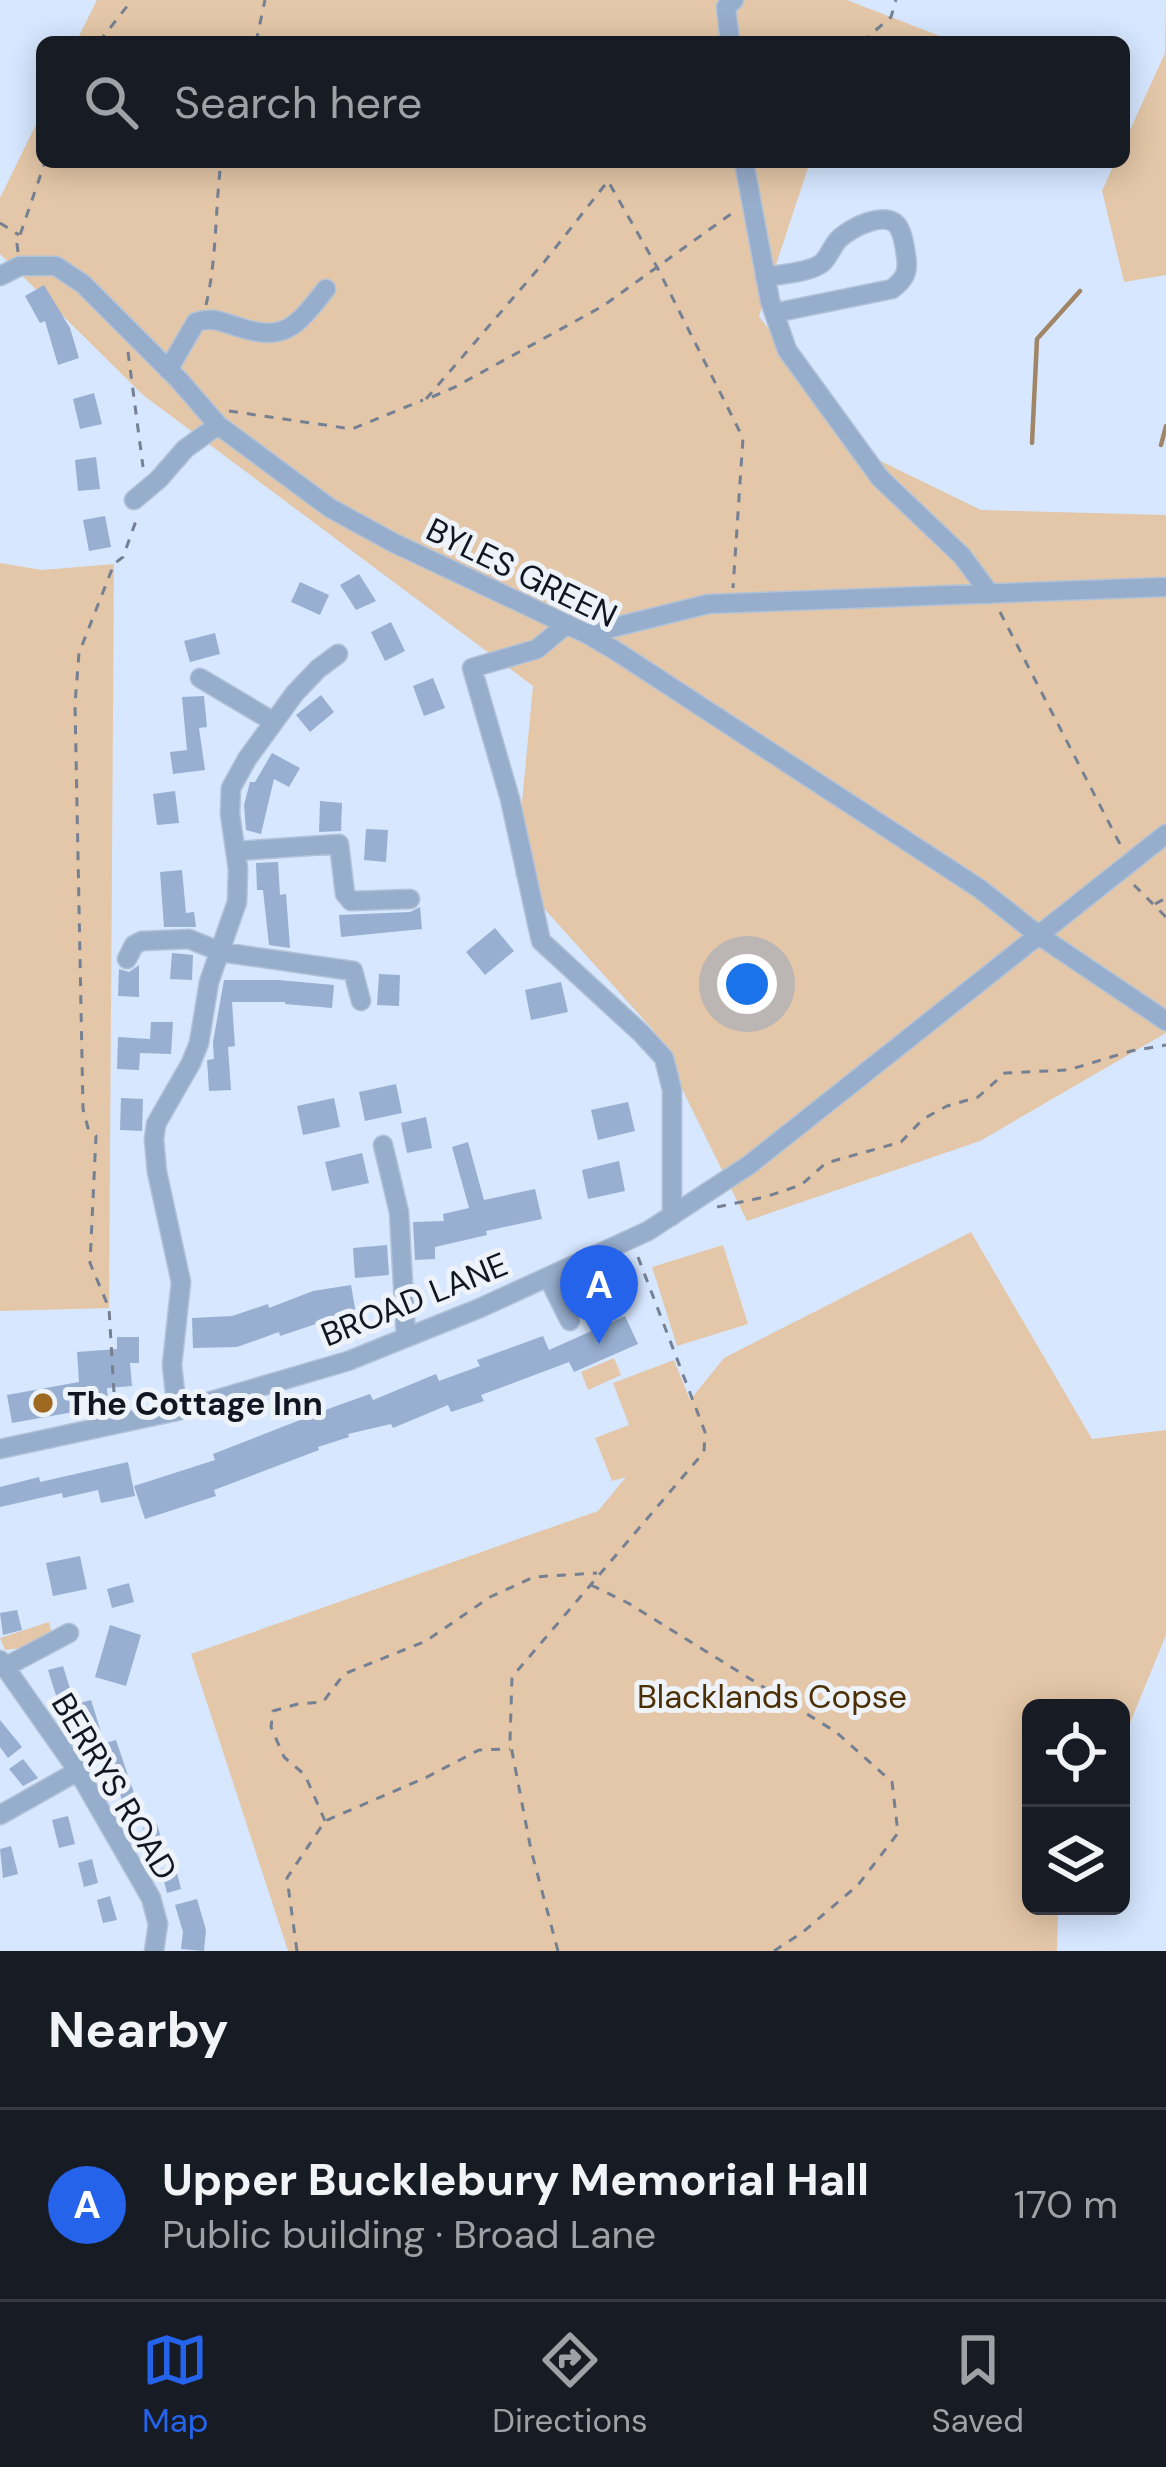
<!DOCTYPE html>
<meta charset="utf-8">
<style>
body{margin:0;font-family:"DM Sans",sans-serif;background:#242831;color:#f1f3f6}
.controls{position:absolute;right:36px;bottom:36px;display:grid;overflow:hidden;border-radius:18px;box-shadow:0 6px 30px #0003}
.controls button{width:108px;height:108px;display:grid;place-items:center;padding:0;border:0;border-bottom:3px solid #363941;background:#171b24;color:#f1f3f6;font:60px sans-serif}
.you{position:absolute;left:747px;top:984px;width:42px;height:42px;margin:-30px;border:9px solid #fff;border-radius:50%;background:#1a73e8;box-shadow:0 0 0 18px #1a73e833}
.badge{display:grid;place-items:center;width:78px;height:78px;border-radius:50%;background:#2563eb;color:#fff;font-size:39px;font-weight:700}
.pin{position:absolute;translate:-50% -99px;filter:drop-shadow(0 3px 6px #0008)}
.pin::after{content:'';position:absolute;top:63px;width:42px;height:36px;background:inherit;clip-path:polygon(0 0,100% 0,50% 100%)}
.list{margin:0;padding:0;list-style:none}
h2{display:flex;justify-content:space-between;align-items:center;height:156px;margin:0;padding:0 48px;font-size:51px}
h2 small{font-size:39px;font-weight:400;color:#9ea1a6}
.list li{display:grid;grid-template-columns:78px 1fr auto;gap:36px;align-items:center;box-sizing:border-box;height:192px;padding:0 48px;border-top:3px solid #363941}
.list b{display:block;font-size:45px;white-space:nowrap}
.list p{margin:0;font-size:39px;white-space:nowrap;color:#9ea1a6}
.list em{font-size:39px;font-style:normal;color:#9ea1a6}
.icon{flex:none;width:66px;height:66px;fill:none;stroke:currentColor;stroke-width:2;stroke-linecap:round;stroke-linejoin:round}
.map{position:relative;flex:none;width:1166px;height:1951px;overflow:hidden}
.search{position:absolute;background:#171b24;box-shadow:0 6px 30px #0003;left:36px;right:36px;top:36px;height:132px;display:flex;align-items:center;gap:30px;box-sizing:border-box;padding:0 42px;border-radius:18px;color:#9ea1a6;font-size:45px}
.sheet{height:348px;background:#171b24}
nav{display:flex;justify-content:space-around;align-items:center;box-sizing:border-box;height:168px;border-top:3px solid #363941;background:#171b24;font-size:33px;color:#9ea1a6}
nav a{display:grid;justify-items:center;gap:6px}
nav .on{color:#2563eb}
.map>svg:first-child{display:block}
.green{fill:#e4c7a8}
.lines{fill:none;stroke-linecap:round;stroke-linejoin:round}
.stream{stroke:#a08566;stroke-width:4.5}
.building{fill:#98afd1}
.minor-casing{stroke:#b2c2d7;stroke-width:21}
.path{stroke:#758193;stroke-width:3;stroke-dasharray:9 9;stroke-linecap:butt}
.minor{stroke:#97adcc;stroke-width:18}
.poi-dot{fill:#9e6921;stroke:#eef3f9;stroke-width:4.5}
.labels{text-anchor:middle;stroke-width:10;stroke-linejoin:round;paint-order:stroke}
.street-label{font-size:33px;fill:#101722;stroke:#eef3f9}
.poi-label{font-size:33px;font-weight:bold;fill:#101722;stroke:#eef3f9;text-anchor:start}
.park-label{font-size:33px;fill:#4c2f05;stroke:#eef3f9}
</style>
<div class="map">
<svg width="1166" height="1951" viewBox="0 0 1166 1951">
<rect width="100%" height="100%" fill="#d6e7ff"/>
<path class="green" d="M97 0H847L950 40 76 42Z
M1166 0V275L1124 282 1102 191 1115 162H1124V143L1165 53Z
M42 112V162H810L759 316 860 451 981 510 1166 515V1033L980 1141 747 1221 653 1030 515 876 533 686 143 395 0 254V198Z
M0 563 42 570 114 564 109 1308 0 1311Z
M971 1232 1092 1439 1166 1430V1635L1121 1745V1708H1031V1906H1058L1057 1951H288L191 1654 598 1511 626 1477 612 1481 595 1438 629 1425 613 1383 674 1360 690 1400 724 1358Z
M723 1245 748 1324 677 1346 652 1267Z
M614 1358 621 1375 588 1390 581 1372Z
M49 1622 52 1635 21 1648 5 1650 0 1638Z"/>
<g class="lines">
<path class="stream" d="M1032 443 1037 339 1080 291
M1161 445 1166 426"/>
</g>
<path class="building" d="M44 285 70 328 79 358 58 365 45 321 40 323 25 296Z
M94 393 102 424 80 429 73 399Z
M96 457 100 489 78 491 75 460Z
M105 516 111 547 89 551 83 520Z
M359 574 376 601 356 610 340 585Z
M300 582 329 595 320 615 291 602Z
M391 622 405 651 385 661 371 632Z
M215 633 220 654 190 662 184 641Z
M433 678 445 708 424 716 413 686Z
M321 695 334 712 310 732 296 715Z
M204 696 207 727 199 728 205 770 173 774 170 752 187 750 182 697Z
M272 753 300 768 289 787 274 779 261 834 246 830 244 805 250 782H255Z
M175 791 179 823 157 825 153 794Z
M320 801 342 803 341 831 319 832Z
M366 829 388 830 386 862 364 860Z
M278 862 280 895 286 894 290 948 269 945 263 890H257L256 863Z
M182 870 186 913 194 912 196 927H164L160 872Z
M420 907 422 929 341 937 339 915 410 912Z
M495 928 514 951 485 975 466 952Z
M172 953 193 955 192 980 170 979Z
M139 965V997L118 996 119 969 129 972Z
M379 974 400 975 399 1006 377 1005Z
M224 980H278L334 985 332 1008 285 1004V1002H232L235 1046 228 1047 231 1090 209 1091 207 1060 214 1059 213 1042Z
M561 982 568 1012 531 1020 525 990Z
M151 1022H173L171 1054 140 1053 139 1070 117 1069 118 1037 150 1039Z
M396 1084 402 1113 365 1121 359 1092Z
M121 1098 143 1099 142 1131 120 1130Z
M334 1098 340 1127 303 1135 297 1106Z
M628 1102 635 1131 598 1140 591 1110Z
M426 1117 432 1148 407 1153 401 1123Z
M468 1142 484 1200 535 1189 542 1219 486 1231 487 1235 435 1247V1259L415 1260 413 1222 444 1221 443 1214 469 1208 452 1147Z
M362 1153 369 1183 332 1191 325 1162Z
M619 1161 625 1191 588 1199 582 1170Z
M387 1245 389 1275 355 1278 353 1248Z
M351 1285 356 1314 315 1322 316 1324 280 1336 279 1332 237 1347 193 1348 192 1318 232 1316 268 1304 269 1308 313 1291Z
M625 1316 638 1344 574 1372 569 1362 481 1395 484 1401 451 1412 448 1405 393 1428 391 1424 348 1434 349 1437 318 1447 319 1450 214 1490 216 1496 145 1519 134 1486 215 1460 213 1454 336 1406 370 1394 373 1400 436 1374 439 1381 480 1366 477 1360 543 1336 549 1350Z
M117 1337H139V1363H130L132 1386 107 1388 108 1404 78 1406 79 1411 12 1423 7 1395 79 1382 77 1352 117 1349Z
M128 1462 135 1496 101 1503 98 1490 63 1498 62 1493 0 1507V1487L39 1477 40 1482Z
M80 1556 87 1589 53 1596 46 1563Z
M129 1583 134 1602 112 1608 107 1589Z
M17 1610 22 1630 3 1635 0 1613Z
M110 1625 141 1635 126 1686 95 1677Z
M63 1666 73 1698 58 1702 48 1670Z
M91 1700 101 1732 86 1737 76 1704Z
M0 1720 22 1747 8 1758 0 1747Z
M116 1740 139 1808 125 1812 115 1775 111 1777 102 1744Z
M23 1759 38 1778 23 1786 9 1769Z
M68 1816 75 1844 59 1848 52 1820Z
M157 1824 164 1848 150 1852 143 1828Z
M11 1846 18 1874 3 1878 0 1849Z
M92 1859 98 1883 84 1887 78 1863Z
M175 1865 181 1889 167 1893 161 1869Z
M110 1896 117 1920 103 1923 97 1900Z
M197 1899 206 1930 204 1951 181 1949 183 1932 175 1905Z"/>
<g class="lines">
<g class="minor-casing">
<path id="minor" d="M730 42 726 7 734 0
M744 162 770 301 787 350 880 478 962 556 990 594
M0 276 20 266H56L83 284 179 380 218 425 330 508 394 543 587 634 616 651 980 889 1037 934 1166 1021
M765 277C781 274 809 273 822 263 829 257 832 246 839 239 850 228 888 208 899 228 903 235 905 248 906 256 909 272 904 280 892 289L774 313
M168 370 196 322C211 317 220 321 235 326 285 343 296 327 326 289
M134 500 159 479 185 449 218 425
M567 624 537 649 472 668 510 799 541 941 641 1033 664 1058 672 1090V1216
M587 634 708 604 1166 587
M200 678 274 722
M237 851 339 844 345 894 351 901 410 899
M127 959 134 945 142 941 189 939 221 952 353 971 361 1001
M383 1145 399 1212 406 1338
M548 1277 570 1321
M177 1411 172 1365 181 1282 157 1172 154 1140 156 1124 191 1063 199 1043 209 982 237 902 238 869 230 814 231 788 247 759 295 693 318 669 338 654
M0 1449 177 1411 348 1361 480 1308 648 1231 749 1165 1166 834
M0 1660 78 1771 151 1898 158 1924 154 1951
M5 1667 69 1633
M0 1815 78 1771"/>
</g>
<path class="path" d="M99 42 132 0
M256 42 265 0
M862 42 891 17 896 0
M0 223 19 235
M18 252 17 244 45 162
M206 305C217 259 215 209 221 162
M128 352 143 467
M432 397 455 387 603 306 735 211
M426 399 545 261 608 181 657 267 743 438 733 588
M229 411 352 429 423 400
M1000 612 1122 848
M1134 885 1166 917
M1155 904 1166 898
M717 1207 765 1197 801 1185 826 1163 901 1142 923 1119 947 1106 978 1097 1005 1073 1068 1070 1131 1051 1166 1045
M115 1410 109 1308 90 1263 96 1136 88 1128 83 1109 75 704 79 653 114 564 123 557 137 518
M591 1585 628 1603 836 1732 892 1782 898 1833 858 1885 803 1932 774 1951
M325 1821 305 1775 284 1757 271 1727 273 1711 298 1704 323 1702 344 1674 426 1641 490 1597 534 1577 597 1573
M297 1951 287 1878 325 1821 427 1777 479 1750 510 1749
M558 1951 531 1850 510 1741 512 1677 704 1452 705 1432 638 1257"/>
<use href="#minor" class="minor"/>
</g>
<circle class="poi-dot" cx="43" cy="1403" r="12"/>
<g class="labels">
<g class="street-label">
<text transform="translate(522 572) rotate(26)" y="12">BYLES GREEN</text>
<text transform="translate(414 1299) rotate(-22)" y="12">BROAD LANE</text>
<text transform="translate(115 1786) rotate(59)" y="12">BERRYS ROAD</text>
</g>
<g class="poi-label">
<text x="67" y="1415">The Cottage Inn</text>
</g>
<g class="park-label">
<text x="772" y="1708">Blacklands Copse</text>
</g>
</g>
</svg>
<div class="controls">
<button><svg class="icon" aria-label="locate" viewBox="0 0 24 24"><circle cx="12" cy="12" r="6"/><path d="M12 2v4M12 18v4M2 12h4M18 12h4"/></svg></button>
<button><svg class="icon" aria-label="layers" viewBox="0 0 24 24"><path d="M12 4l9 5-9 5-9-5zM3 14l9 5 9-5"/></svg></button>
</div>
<div class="you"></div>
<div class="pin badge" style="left:599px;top:1344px">A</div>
<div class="search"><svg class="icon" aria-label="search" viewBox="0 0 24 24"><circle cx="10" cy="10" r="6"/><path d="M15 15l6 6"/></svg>Search here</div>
</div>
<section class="sheet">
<h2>Nearby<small></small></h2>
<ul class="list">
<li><span class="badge">A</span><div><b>Upper Bucklebury Memorial Hall</b><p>Public building · Broad Lane</p></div><em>170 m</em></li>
</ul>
</section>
<nav>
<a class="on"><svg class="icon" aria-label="map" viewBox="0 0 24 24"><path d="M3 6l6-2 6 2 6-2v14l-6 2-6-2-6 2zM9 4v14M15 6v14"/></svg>Map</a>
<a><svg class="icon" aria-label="directions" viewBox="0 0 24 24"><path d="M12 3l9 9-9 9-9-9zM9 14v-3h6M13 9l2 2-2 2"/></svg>Directions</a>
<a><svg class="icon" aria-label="saved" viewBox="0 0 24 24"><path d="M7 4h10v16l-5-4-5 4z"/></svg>Saved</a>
</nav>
